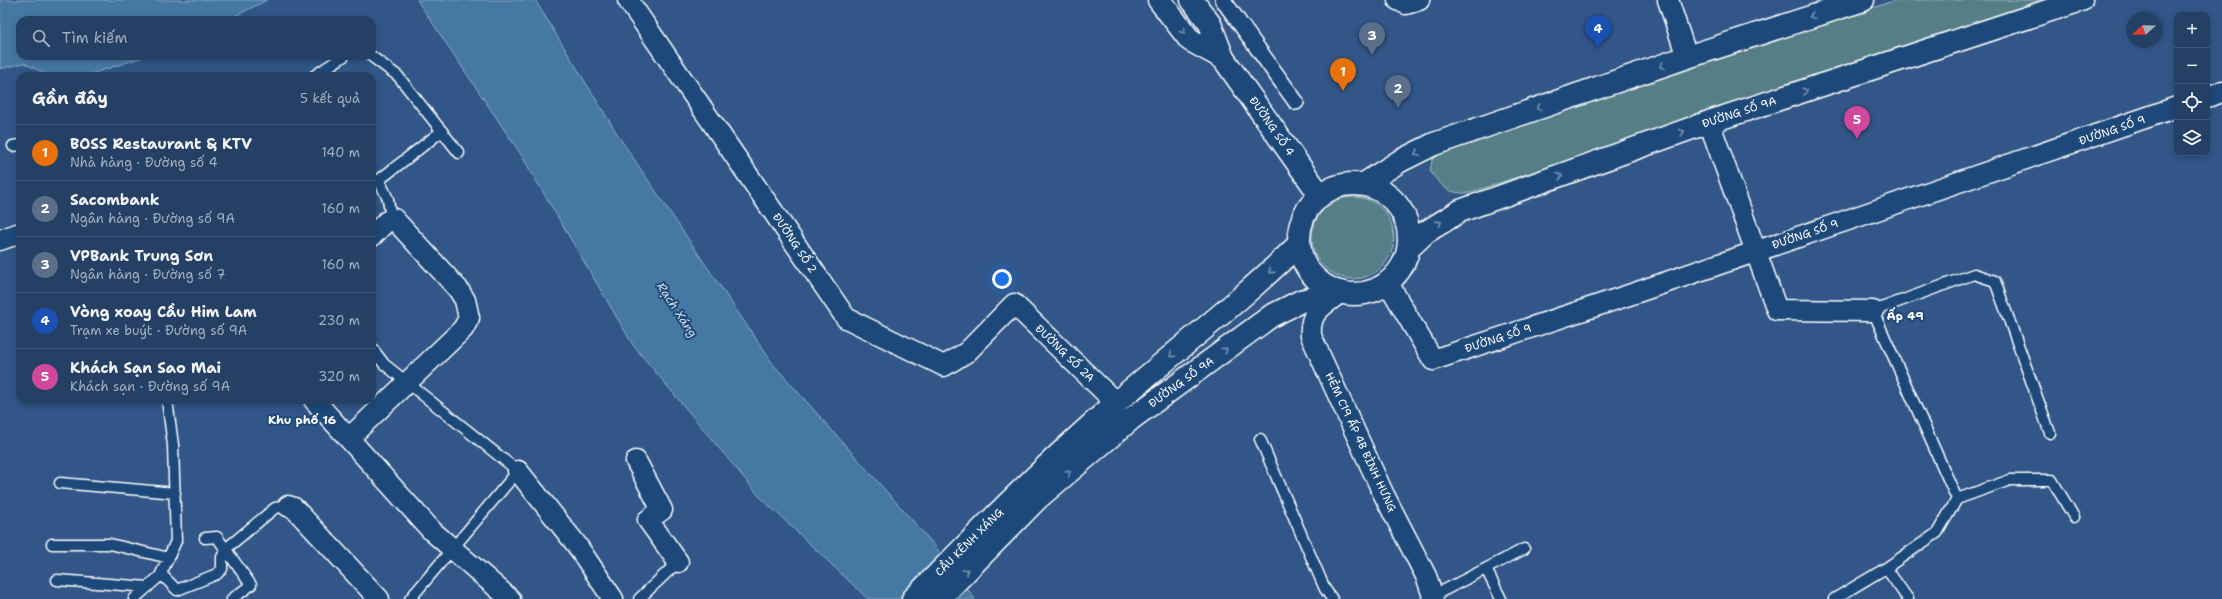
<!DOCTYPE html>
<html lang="vi">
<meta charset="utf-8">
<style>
body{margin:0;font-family:"Shantell Sans",sans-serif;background:#314b6e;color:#f1f3f6}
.controls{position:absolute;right:12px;top:12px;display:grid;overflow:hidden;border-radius:8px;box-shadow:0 2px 6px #0003}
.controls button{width:36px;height:36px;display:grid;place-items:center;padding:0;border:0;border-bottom:1px solid #425979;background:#254065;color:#f1f3f6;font:20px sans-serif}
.compass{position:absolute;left:2126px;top:12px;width:36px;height:36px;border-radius:50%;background:#254065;box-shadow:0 2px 6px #0003;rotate:250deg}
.you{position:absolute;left:1002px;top:279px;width:14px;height:14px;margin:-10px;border:3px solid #fff;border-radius:50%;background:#1a73e8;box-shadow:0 0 0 6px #1a73e833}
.badge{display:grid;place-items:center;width:26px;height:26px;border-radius:50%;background:#d6ab8b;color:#fff;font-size:13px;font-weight:700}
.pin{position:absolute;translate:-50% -33px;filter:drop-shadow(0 1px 2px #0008)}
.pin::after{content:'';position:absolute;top:21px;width:14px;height:12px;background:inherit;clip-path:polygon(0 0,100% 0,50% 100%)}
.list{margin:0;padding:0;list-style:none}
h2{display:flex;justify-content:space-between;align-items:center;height:52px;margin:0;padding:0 16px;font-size:17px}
h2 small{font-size:13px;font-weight:400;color:#a3afbf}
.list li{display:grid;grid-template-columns:26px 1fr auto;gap:12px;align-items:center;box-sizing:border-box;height:56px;padding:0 16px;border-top:1px solid #425979}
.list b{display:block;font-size:15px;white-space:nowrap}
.list p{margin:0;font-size:13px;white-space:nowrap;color:#a3afbf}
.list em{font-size:13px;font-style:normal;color:#a3afbf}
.icon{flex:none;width:22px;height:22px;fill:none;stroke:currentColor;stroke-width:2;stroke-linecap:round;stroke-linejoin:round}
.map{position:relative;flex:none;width:2222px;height:599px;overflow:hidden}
.search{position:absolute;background:#254065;box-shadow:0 2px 6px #0003;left:16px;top:16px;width:360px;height:44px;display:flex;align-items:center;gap:10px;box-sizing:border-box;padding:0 14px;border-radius:12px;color:#a3afbf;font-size:15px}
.panel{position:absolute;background:#254065;box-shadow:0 2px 6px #0003;left:16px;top:72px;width:360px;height:332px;border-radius:12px}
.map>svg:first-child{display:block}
.green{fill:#557e86;stroke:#aabec2}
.water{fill:#4478a2;stroke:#8faec7}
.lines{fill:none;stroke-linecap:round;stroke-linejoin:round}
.service-casing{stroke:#fff;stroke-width:13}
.pedestrian-casing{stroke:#fff;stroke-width:18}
.minor-casing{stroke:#fff;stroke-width:23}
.secondary-casing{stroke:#fff;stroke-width:25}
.primary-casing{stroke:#fff;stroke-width:25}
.service{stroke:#1f4a7a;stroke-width:10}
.pedestrian{stroke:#1f4a7a;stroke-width:15}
.minor{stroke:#1f4a7a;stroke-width:20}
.secondary{stroke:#1f4a7a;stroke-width:22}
.primary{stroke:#1f4a7a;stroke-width:22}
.oneway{stroke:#7992af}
.labels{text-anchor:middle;stroke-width:4;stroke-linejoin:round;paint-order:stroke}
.street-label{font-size:11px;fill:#fff;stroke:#1f4a7a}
.water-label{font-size:12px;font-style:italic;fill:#d0dde8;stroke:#1f4a7a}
.neighbourhood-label{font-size:12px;font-weight:bold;fill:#fff;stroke:#1f4a7a}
</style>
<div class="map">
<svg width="2222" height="599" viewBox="0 0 2222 599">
<rect width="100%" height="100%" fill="#315687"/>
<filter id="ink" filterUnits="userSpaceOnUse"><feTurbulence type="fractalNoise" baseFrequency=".025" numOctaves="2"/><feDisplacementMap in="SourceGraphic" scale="8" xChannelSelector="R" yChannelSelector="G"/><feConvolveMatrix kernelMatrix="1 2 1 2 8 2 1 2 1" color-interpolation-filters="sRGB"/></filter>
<g filter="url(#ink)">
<path class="green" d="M1896 0H2049L1469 193C1448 194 1442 187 1430 171L1432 160 1441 153Z
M1312 238a41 41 0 1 1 82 0a41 41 0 1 1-82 0Z"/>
<path class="water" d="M0 0H267L227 20H20V56H146L85 76H50L24 63 0 69Z
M417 0H535L621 140 773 364 935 546 975 599H868L759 496 633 345 520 153Z"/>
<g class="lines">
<g class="service-casing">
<path id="service" d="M371 56 398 76 459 153
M314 76 344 56
M13 146 20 145
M391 219 388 199 379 180 442 131
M372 348 384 364 518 471 410 599
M1260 439 1325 589 1332 599
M60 483 175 493
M1957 499 2010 480H2052L2074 517
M205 538 217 537 251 585 232 599
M52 544H110L169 558
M1486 569 1501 599
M161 574 177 590 217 574 222 569V557L228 547 275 508 288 506
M57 580 148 587
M1433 596 1524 549
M134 599 160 576 176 541 173 445 167 400
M639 599 678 562
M1834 599 1886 568
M1908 599 1886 568 1937 533 1957 499 1873 311 1974 274 1995 281 2050 433"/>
</g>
<g class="pedestrian-casing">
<path id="pedestrian" d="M1223 0 1296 102"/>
</g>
<g class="minor-casing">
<path id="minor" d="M628 0 846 318 944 366 967 352 1014 304 1116 403
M1398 0 1406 4 1419 0
M1668 0 1687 57
M2207 97 2222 92
M1709 122 1777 310 1873 311
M0 240 20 233
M1388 283 1433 360 1629 295 2177 107
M1341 292C1322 307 1309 311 1311 336L1383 493 1426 576 1433 596 1432 599
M314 400 432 531 510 599
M349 438 463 329 469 318 465 300 458 289 394 219 387 221 372 236
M636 461 662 510 648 520 678 562
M518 471 576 544 613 599
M288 506 294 508 379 599"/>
</g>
<g class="secondary-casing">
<path id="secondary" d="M1159 0 1190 40 1223 58
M1192 0 1210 24 1223 58 1320 195"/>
</g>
<g class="primary-casing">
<path id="primary" d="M1299 239a55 55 0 1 1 110 0a55 55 0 1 1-110 0Z
M1364 184 1400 161 1434 144 1687 57 1863 0
M1409 248 1426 232 1460 211 1709 122 2081 0
M913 599C979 532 1045 464 1117 402 1178 349 1242 300 1299 244
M939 599 1038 498 1131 419 1271 316 1301 301 1341 292"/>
</g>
<use href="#service" class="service"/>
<use href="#pedestrian" class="pedestrian"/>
<use href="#minor" class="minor"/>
<use href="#secondary" class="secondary"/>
<use href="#primary" class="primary"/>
</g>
<defs><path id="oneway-chevron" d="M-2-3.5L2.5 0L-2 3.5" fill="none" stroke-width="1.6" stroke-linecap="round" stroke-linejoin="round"/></defs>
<g class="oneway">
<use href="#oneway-chevron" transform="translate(1812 16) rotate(162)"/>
<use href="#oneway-chevron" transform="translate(1183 31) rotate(53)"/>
<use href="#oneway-chevron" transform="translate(1662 66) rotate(161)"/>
<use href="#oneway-chevron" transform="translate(1805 91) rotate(-18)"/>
<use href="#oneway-chevron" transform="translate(1539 108) rotate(161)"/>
<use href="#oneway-chevron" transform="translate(1682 132) rotate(-20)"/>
<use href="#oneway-chevron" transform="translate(1417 153) rotate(154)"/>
<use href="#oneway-chevron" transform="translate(1560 176) rotate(-20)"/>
<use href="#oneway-chevron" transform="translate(1439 223) rotate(-33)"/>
<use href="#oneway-chevron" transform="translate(1271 271) rotate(139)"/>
<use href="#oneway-chevron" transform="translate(1225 350) rotate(-36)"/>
<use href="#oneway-chevron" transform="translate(1172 355) rotate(140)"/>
<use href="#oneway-chevron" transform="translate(1068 473) rotate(-41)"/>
<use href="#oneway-chevron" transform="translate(966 571) rotate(-45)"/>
</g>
</g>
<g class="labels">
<g class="street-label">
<text transform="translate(1739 112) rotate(-18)" y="4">ĐƯỜNG SỐ 9A</text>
<text transform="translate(1272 126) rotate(55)" y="4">ĐƯỜNG SỐ 4</text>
<text transform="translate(2112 130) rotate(-19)" y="4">ĐƯỜNG SỐ 9</text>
<text transform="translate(1805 234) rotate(-19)" y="4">ĐƯỜNG SỐ 9</text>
<text transform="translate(795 243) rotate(56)" y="4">ĐƯỜNG SỐ 2</text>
<text transform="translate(1498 338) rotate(-18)" y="4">ĐƯỜNG SỐ 9</text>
<text transform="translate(1065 353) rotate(44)" y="4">ĐƯỜNG SỐ 2A</text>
<text transform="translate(1181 382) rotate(-36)" y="4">ĐƯỜNG SỐ 9A</text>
<text transform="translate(1361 442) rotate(65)" y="4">HẺM C19 ẤP 4B BÌNH HƯNG</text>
<text transform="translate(969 542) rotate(-45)" y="4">CẦU KÊNH XÁNG</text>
</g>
<g class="water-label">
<text transform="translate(677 310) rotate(57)" y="4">Rạch Xáng</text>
</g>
<g class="neighbourhood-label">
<text x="1905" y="320">Ấp 49</text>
<text x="302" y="424">Khu phố 16</text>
</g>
</g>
</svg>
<div class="controls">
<button>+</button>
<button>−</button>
<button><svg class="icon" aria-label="locate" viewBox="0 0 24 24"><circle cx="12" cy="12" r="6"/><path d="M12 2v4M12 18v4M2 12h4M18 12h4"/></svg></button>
<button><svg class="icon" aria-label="layers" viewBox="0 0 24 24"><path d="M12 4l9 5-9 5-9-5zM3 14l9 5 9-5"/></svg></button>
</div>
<svg class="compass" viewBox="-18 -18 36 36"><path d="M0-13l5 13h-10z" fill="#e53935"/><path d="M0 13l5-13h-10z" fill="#a3afbf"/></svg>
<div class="you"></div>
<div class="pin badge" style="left:1343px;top:91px;background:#e8710a">1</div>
<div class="pin badge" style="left:1398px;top:108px;background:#5c6f8a">2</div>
<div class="pin badge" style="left:1372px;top:55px;background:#5c6f8a">3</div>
<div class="pin badge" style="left:1598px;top:48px;background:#1a4fb4">4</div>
<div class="pin badge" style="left:1857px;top:139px;background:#d1479c">5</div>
<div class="search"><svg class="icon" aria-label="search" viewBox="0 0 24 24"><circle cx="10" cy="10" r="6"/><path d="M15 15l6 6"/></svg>Tìm kiếm</div>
<section class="panel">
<h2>Gần đây<small>5 kết quả</small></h2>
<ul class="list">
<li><span class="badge" style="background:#e8710a">1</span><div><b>BOSS Restaurant &amp; KTV</b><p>Nhà hàng · Đường số 4</p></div><em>140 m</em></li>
<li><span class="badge" style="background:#5c6f8a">2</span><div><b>Sacombank</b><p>Ngân hàng · Đường số 9A</p></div><em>160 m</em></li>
<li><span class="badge" style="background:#5c6f8a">3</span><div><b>VPBank Trung Sơn</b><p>Ngân hàng · Đường số 7</p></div><em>160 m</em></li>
<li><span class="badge" style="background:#1a4fb4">4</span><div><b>Vòng xoay Cầu Him Lam</b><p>Trạm xe buýt · Đường số 9A</p></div><em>230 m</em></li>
<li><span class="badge" style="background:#d1479c">5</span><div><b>Khách Sạn Sao Mai</b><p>Khách sạn · Đường số 9A</p></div><em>320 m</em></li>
</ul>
</section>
</div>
